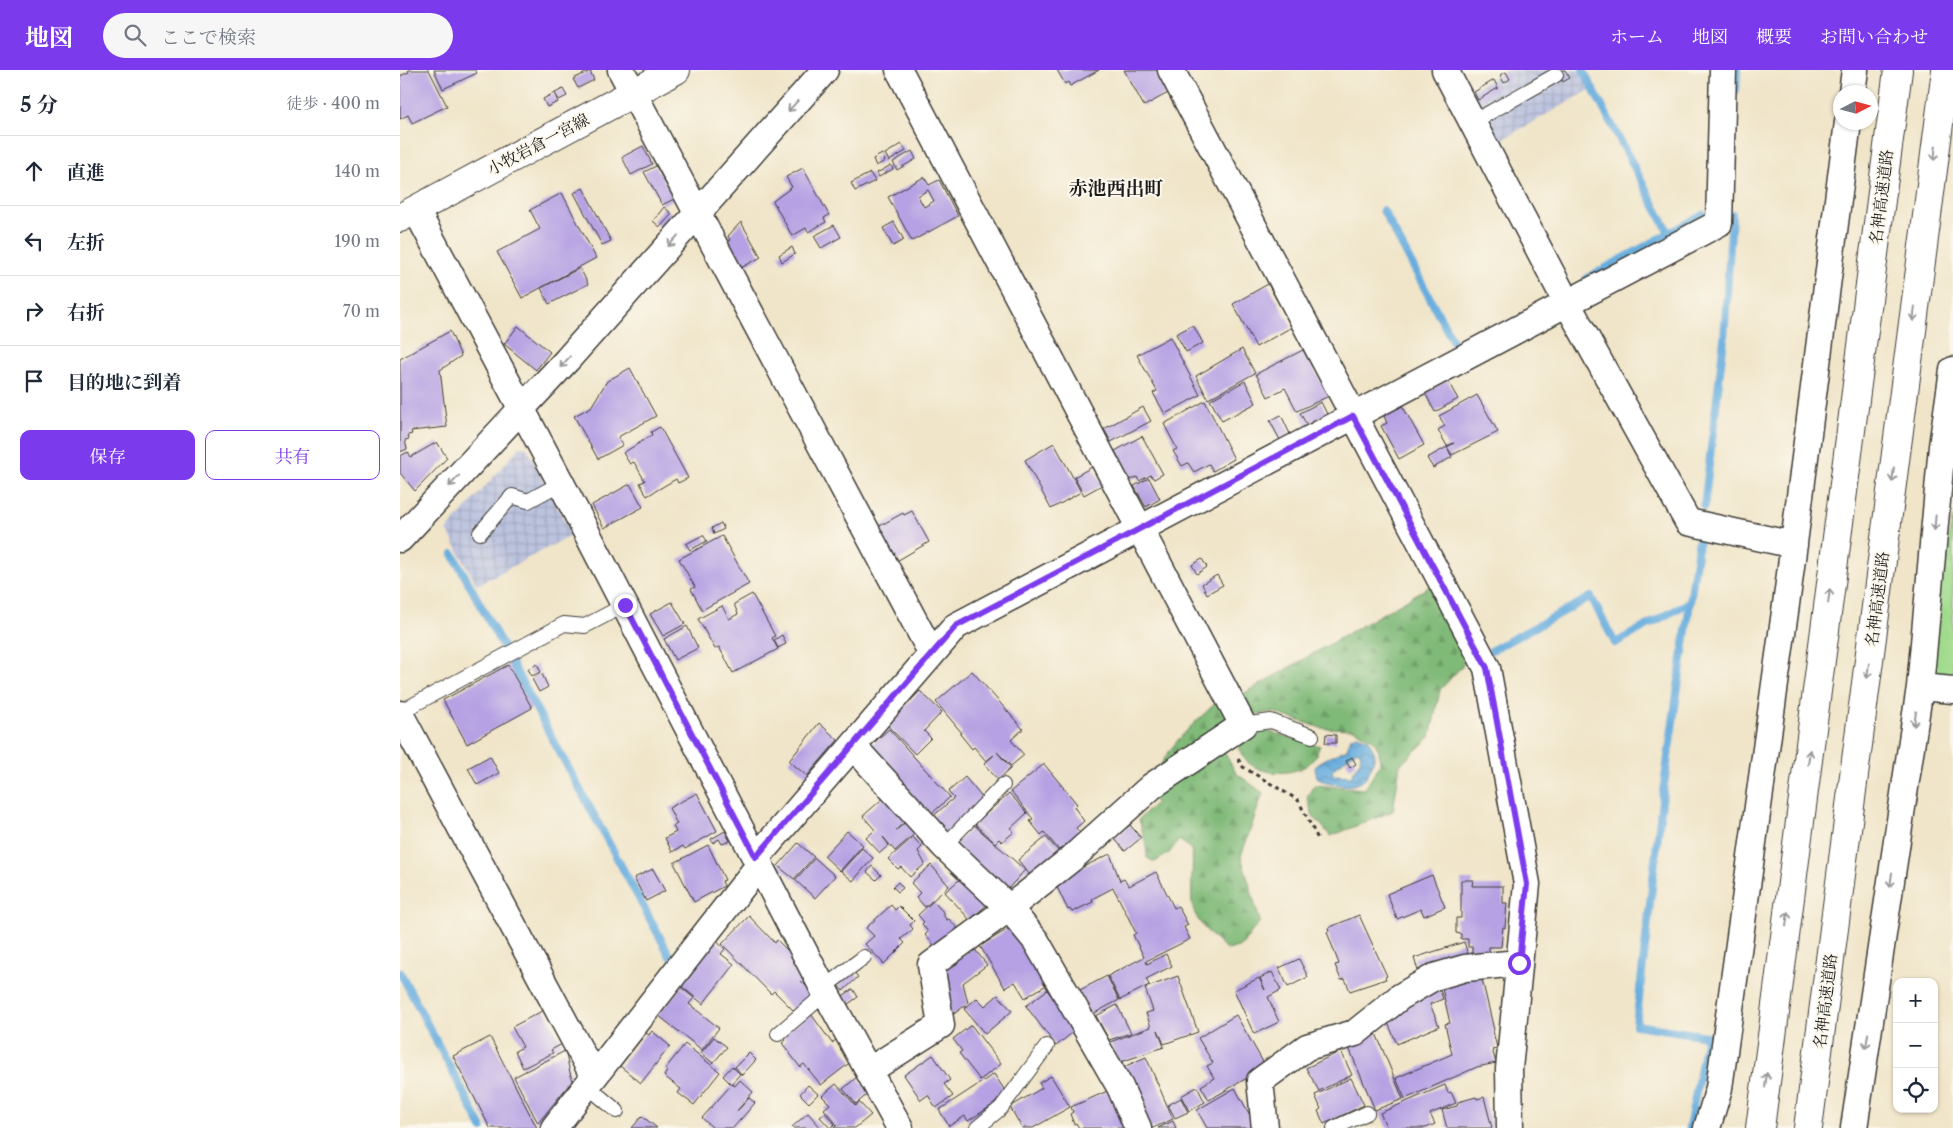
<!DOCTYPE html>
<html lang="ja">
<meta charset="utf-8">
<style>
body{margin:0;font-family:"Libre Caslon Text","Noto Serif JP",serif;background:#f6f6f7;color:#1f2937}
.controls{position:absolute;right:15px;bottom:15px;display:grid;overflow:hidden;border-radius:10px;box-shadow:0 1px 4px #0004}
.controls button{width:45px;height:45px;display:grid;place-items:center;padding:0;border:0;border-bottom:1px solid #e0e1e3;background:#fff;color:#1f2937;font:25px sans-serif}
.compass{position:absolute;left:1433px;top:15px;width:45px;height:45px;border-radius:50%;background:#fff;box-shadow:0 1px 4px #0004;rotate:84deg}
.stop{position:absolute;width:15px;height:15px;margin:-11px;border:4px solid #7c3aed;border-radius:50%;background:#fff}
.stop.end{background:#7c3aed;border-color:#fff;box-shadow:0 1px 5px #0008}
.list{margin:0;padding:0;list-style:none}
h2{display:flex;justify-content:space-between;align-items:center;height:65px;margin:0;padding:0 20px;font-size:21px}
h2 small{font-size:16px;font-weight:400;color:#747a83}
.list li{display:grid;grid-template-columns:32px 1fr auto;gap:15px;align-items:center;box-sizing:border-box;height:70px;padding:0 20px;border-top:1px solid #e0e1e3}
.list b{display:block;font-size:19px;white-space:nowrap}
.list em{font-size:16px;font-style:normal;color:#747a83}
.actions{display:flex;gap:10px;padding:15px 20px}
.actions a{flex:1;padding:11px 0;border:1px solid #7c3aed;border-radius:10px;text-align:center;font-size:18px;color:#7c3aed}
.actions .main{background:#7c3aed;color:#fff}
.icon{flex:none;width:28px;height:28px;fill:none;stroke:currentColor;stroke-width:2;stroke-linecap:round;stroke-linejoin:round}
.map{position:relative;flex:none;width:1553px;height:1058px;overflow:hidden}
header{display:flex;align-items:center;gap:30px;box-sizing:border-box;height:70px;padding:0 25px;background:#7c3aed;color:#fff}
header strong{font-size:24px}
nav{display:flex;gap:28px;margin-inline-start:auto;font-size:18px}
.search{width:350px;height:45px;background:#f6f6f7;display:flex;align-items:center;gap:12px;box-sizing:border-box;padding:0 18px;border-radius:28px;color:#747a83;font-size:19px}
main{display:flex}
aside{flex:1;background:#fff}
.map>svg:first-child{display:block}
.industrial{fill:url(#industrial-grid)}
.forest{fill:url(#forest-firs);stroke:#4e6b4a}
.park{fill:#a0da8c;stroke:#5e7b54}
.water{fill:url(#water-waves);stroke:#42647d;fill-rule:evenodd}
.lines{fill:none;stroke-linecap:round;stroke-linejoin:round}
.stream{stroke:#68adde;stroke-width:8}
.building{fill:#b5a1e3;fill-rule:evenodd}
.service-casing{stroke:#3c3a36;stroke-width:16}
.minor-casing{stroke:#3c3a36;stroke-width:29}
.secondary-casing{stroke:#3c3a36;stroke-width:30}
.motorway-casing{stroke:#3c3a36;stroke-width:30}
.path{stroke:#3c3a36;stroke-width:3;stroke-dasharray:4 4;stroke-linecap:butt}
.service{stroke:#fff;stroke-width:14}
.minor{stroke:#fff;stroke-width:26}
.secondary{stroke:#fff;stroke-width:28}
.motorway{stroke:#fff;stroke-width:28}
.oneway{stroke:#999}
.route{stroke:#7c3aed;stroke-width:6}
.labels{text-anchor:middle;stroke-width:4;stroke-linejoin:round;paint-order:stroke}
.street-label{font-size:16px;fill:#1c1c1c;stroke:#fbf7ec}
.quarter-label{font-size:19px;font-weight:bold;fill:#1c1c1c;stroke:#fbf7ec}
</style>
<header>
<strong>地図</strong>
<div class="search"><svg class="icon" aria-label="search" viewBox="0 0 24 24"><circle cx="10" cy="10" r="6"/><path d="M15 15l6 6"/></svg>ここで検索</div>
<nav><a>ホーム</a><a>地図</a><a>概要</a><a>お問い合わせ</a></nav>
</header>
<main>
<aside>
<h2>5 分<small>徒歩 · 400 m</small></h2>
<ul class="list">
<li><svg class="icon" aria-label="ahead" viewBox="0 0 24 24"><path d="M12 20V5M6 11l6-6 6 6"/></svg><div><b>直進</b></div><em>140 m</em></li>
<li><svg class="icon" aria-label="left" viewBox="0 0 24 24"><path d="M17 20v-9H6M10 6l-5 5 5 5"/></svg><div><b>左折</b></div><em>190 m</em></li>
<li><svg class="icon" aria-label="right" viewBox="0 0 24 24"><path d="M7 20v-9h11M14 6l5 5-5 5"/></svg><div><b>右折</b></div><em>70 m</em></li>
<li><svg class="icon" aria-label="arrive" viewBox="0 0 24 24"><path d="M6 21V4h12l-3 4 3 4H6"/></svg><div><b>目的地に到着</b></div></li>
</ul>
<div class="actions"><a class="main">保存</a><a>共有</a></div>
</aside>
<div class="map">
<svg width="1553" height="1058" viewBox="0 0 1553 1058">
<defs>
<pattern id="industrial-grid" width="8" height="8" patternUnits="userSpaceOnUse" patternTransform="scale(1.25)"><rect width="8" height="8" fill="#bcc3de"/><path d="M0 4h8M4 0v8" fill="none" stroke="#a1a7be"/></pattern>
<pattern id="forest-firs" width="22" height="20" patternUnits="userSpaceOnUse" patternTransform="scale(1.25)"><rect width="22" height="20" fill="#80ba78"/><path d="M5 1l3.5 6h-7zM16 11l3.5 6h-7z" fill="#6e9f67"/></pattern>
<pattern id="water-waves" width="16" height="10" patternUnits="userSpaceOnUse" patternTransform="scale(1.25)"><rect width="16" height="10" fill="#68adde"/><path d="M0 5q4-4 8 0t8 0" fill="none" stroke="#558cb3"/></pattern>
</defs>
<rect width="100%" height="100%" fill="#fbf7ec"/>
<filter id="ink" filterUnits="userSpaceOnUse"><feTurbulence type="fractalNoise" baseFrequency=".02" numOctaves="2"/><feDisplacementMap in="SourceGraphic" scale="10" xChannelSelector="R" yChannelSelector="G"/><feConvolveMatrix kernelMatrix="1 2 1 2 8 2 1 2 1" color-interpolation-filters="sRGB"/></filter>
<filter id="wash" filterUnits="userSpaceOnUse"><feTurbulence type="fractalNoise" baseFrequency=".0096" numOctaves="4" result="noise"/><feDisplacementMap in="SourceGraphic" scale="20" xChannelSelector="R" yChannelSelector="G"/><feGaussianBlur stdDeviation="1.12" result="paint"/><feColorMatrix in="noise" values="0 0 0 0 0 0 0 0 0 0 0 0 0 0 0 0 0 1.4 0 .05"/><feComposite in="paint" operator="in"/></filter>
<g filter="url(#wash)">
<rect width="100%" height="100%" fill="#f0e5c9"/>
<path class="industrial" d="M1107 0H1179L1190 20 1096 73 1068 22Z
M120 377 127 378 172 465 77 515 47 460Z"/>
<path class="forest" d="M1032 515 1068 583 1062 596 1040 620 1030 667 1000 695 993 741 931 766 913 746 907 727 914 715 965 719 980 694 979 680 973 670 954 659 921 658 873 642 848 645 838 627Z
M820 629 826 644 827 656 756 706C767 675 797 651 820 629Z
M866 661 920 676C918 679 917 684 915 687 902 708 858 707 844 688 841 684 839 678 837 673L849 663Z
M822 678 836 703 863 723 841 786 860 851 841 876 828 880C816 871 797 854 793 838 789 824 795 787 791 780 789 776 783 773 779 770L769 783 755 792 747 788 746 775 739 749 756 733 751 726Z"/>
<path class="park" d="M1553 447V608L1520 605Z"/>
<path class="water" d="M957 665 968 669 975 684C967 721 951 719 920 710L917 707 915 698 919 692 947 679 951 667ZM957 680 961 683 960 691 951 706 933 705 932 700Z"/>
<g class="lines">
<path class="stream" d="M1183 0 1269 163
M1336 20 1337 0
M983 140 1056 277 1064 273
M1187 208 1303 145
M1304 437 1324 269 1332 144
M53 484 103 577
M1092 580 1191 527 1215 573 1290 532
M112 594 270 886
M0 902 82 1058
M1289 1058 1307 966 1236 955 1263 722 1299 469"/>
</g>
<g id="blocks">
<path class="building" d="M8 0H29L47 36 12 53 8 45 0 49V6L9 2Z
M34 0H75L77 3 43 19Z
M657 0H699L670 16 668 12 665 14Z
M724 0H758L770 22 744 36Z
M1162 0H1165L1170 8 1163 12 1158 2Z
M190 1 194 10 178 18 173 9Z
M1106 2 1110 9 1104 13 1100 5Z
M1094 10 1098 18 1078 30 1074 22Z
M163 19 167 26 159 30 155 23Z
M154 23 158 32 147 37 143 29Z
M502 74 506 81 489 91 485 84Z
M243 76 252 94 231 105 222 87Z
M512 81 516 89 497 100 493 92Z
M482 84 485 91 476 96 473 89Z
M491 95 493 99 479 107 477 103Z
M256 96 274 129 262 135 244 102Z
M403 98 429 145 424 148 426 152 408 162 406 158 392 166 373 131 392 117 386 107Z
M470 103 475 111 455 121 451 113Z
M524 107 529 115 539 110 558 146 512 171 488 127ZM528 120 534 131 524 137 518 126Z
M183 118 211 171 202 175 174 123Z
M162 123 196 188 122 228 97 182 140 159 130 140Z
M264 137 272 144 260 157 253 151Z
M341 152 361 187 339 199 325 173 330 170 328 166Z
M494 152 504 170 493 176 483 158Z
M434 155 441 167 421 178 414 166Z
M392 177 395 184 382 192 379 185Z
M180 198 188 214 149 234 141 218Z
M868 214 892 257 856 277 833 234Z
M793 255 803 273 786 282 776 264Z
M118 256 150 282 136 300 104 274Z
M50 261 61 286 40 300 47 357 11 361 12 364 8 365 9 369 5 370 7 379 0 382V289Z
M770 267 800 325 765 344 753 323 757 321 737 285Z
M842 279 855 303 808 329 796 306Z
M903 280 929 326 897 341 885 318 868 327 856 304Z
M230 298 256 346 218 367 223 375 198 389 174 346 191 337 207 311Z
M1047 310 1058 329 1035 342 1025 323Z
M845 311 856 333 822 351 810 330Z
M1077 325 1098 362 1052 385 1047 377 1054 373 1047 376 1038 360 1045 356 1039 346Z
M805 331 834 389 813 401 809 394 794 402 788 393 782 396 773 381 777 379 764 354Z
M921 332 927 344 907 355 900 343Z
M1002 335 1024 375 999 389 981 356 987 353 984 346Z
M743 337 751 351 711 372 704 359Z
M881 345 890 364 880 370 870 351Z
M260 357 288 408 278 413 276 409 247 426 240 413 245 411 234 392 230 394 223 383 252 365 251 362Z
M742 366 763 404 754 409 751 405 739 411 737 407 731 410 728 405 726 407 715 389 718 387 715 381Z
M37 372 47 388 15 421 0 403V386L8 382 11 387Z
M654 373 681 422 651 439 625 390Z
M1047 377 1052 387 1033 398 1027 388Z
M692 397 702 415 684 425 674 407Z
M749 408 760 429 746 437 734 416Z
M230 414 243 437 204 458 192 435Z
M512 441 529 472 495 492 476 458 503 443 504 445Z
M321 453 324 459 314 464 312 458Z
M303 465 307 471 290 480 286 474Z
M322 466 349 514 302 540 291 519 295 517 279 489Z
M802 489 807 497 797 504 792 495Z
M817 505 823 515 807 524 802 514Z
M352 524 375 566 372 568 378 579 333 603 319 577 315 579 298 549 322 536 329 549 338 544 334 534Z
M272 532 285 554 263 566 250 544Z
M287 556 298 578 275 590 264 569Z
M382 565 386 574 378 578 374 570Z
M137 594 141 602 132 606 128 599Z
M108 595 132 638 67 674 43 630Z
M572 601 623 659 611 670 624 685 611 696 597 682 611 698 598 710 584 694 594 685 586 691 574 677 572 679 560 664 562 663 536 632Z
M142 604 148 617 139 622 132 609Z
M520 621 542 642 524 661 531 668 515 684 487 655Z
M419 653 438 670 407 706 389 691Z
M489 659 550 727 529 746 468 678Z
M926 664 936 665V673H925Z
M90 686 99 703 77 715 68 698Z
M952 687 956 694 950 698 946 691Z
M644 694 677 734 674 737 684 751 676 758 680 763 659 780 644 762 641 765 630 751 633 749 611 721Z
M565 707 584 730 545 764 531 748 554 728 548 722Z
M297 723 317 761 285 779 283 776 272 782 265 768 276 762 273 756 277 754 269 738Z
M609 723 627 743 611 758 614 762 602 772 599 769 595 773 575 754Z
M488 724 509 748 496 760 510 749 519 760 495 781 483 767 489 775 480 783 466 768 475 760 463 746Z
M574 755 625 800 606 821 555 775Z
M730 755 741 768 725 781 714 768Z
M325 761 330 771 322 774 319 769 313 773 311 769Z
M447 761 463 775 440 801 424 786Z
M513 767 522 777 518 781 525 794 510 807 501 797 498 799 488 789Z
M646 767 659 782 630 805 618 790Z
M398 773 414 787 394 809 378 796Z
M308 775 325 810 322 811 324 816 294 832 274 793Z
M462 778 473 788 453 811 441 801Z
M710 784 720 811 724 809 729 816 756 802 774 838 778 836 788 855 784 857 790 869 746 891 747 894 766 884 772 896 746 909 749 915 720 930 708 906 744 887 733 865 736 863 716 823 713 818 692 829 693 832 672 842 670 839 668 840 654 811Z
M415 788 435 806 415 828 395 810Z
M531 795 549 816 525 837 516 827 520 823 511 813Z
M472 796 481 805 476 810 467 802Z
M253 799 265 821 246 831 234 808Z
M565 805 593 829 570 850 545 822Z
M1032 805 1045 837 1024 846 1021 839 997 849 987 824Z
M1061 810H1073L1072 816H1103V833H1107L1105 858 1103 857 1101 877H1089V890L1072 886V877H1068V869H1061V864L1056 863V848H1061Z
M498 812 503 818 498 822 493 817Z
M533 831 545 844 543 845 547 850 549 849 560 861 543 874 540 871 535 876 525 865 528 862 522 854 524 852 518 845Z
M491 835 495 840 499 836 514 851 510 855 513 859 501 869 505 873 484 894 465 874 474 866 466 858Z
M959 845 987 906 985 907 986 909 950 921 945 909 941 910 935 895 939 894 927 862 929 861 928 858Z
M349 846 375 873 377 870 403 896 408 905 401 911 415 925 395 942 374 921 371 924 322 874Z
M613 856 648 914 625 928 615 912 605 918 580 876Z
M315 870 325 879 321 884 334 894 303 934 280 915Z
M1064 872 1070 890 1020 907 1014 888Z
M573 877 587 895 563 913 568 933 550 947 536 906Z
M899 889 908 907 888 917 879 898Z
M452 900 458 907 443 921 437 914Z
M872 902 881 920 868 927 879 952 854 964 834 920 859 908 865 920 860 908Z
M1081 905 1094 960 1093 961 1097 978 1092 979 1096 993 1077 997 1005 1029 996 1008 1052 984 1045 954 1050 953 1041 914Z
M707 906 719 930 691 945 678 921Z
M778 906 798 962 764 974 758 960 764 977 718 993 710 972 751 957 746 943 753 941 745 918Z
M281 917 294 928 289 934 319 958 302 980 258 945Z
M1039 918 1043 929 1030 934 1039 956 997 974 985 946Z
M453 919 458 927 444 937 438 929Z
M647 920 677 959 656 976 626 936Z
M598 925 612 941 585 964 564 939 577 928 585 936Z
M717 935 731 963 709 970 696 946Z
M144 940 162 974 151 980 153 983 123 998 115 981 123 977 112 957Z
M411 944 432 973 436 970 452 991 421 1015 404 994 400 997 382 973 386 970 382 965Z
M836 945 866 997 809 1030 801 1016 814 1008 807 996 813 993 798 968Z
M571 955 601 994 580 1010 559 983 562 981 553 969Z
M252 961 270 976 241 1013 220 996 246 963 249 965Z
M975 961 1003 1029 975 1040 947 973Z
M90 967 137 1058H90L53 986Z
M314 967 327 977 313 993 301 983Z
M285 974 320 1002 294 1035 278 1023 281 1019 264 1006 267 1001 265 999Z
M165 981 172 1011 138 1053 114 1007Z
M941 981 952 1005 919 1021 906 998Z
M349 983 356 990 342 1005 335 997Z
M533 985 550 1010 544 1014 553 1026 536 1038 528 1025 521 1030 504 1005Z
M746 987 773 1049 753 1058H745L719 999Z
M332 996 340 1004 331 1014 323 1006Z
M594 1004 608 1025 568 1051 565 1046 549 1056 539 1040Z
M651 1006 670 1037 633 1058H622L610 1037 642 1018 639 1013Z
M457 1007 470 1022 456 1034 443 1019Z
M951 1008 964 1035 924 1054 918 1041 921 1039 915 1025Z
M340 1010 353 1022 337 1041 349 1028 355 1033 333 1058H313L302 1048 332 1014 335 1016Z
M436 1014 456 1036 459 1032 471 1045 455 1058H434L437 1055 424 1039 430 1034 422 1026Z
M408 1015 418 1024 409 1033 400 1024Z
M1045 1015 1048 1023 1051 1022 1056 1033 1030 1044 1035 1054 1026 1058H987L980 1043Z
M797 1017 805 1032 789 1041 781 1026Z
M835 1018 857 1058H807L797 1040Z
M712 1019 729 1058H679L676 1053 674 1054 670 1044 673 1042 671 1037Z
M1076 1027 1077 1029 1084 1027 1092 1058H1047L1042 1040 1057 1036 1058 1032Z
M781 1028 788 1042 775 1048 768 1035Z
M408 1043 421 1058H393L392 1057Z
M425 1043 435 1054 430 1058 420 1047Z
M242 1046 257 1058H232Z
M773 1051 776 1058H758Z"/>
</g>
</g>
<g filter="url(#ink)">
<use href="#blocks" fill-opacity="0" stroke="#3c3a36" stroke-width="1"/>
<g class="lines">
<g class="service-casing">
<path id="service" d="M1073 52 1156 5
M80 463 112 426 128 431 161 413
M0 642 164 554 185 556 225 535
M843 655 871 651 912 666
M544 776 603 715
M423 918 464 887
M378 964 426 923
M186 1015 217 1041
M577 1058 601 1038 647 976
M934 1058 967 1043"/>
</g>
<g class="minor-casing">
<path id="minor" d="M221 0 532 584
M771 0 1087 598 1127 814 1109 999 1110 1058
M1045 0 1167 233 1288 452 1394 475
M1452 22 1455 0
M16 140 161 413 423 918 500 1058
M0 469 167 290 425 0
M1520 617 1553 620
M0 644 193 1005
M453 676 544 776 609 838 636 871 720 1017 738 1058
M357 787 556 556 1319 153 1323 0
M470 1000 541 955 531 895 609 838 671 789 752 716 843 655 499 0
M154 1058 360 794
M865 1058 860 1011 907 977 955 963 1000 927 1034 907 1065 898 1119 893
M1307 1058 1319 1018 1388 520 1448 52
M1454 1058 1520 617 1542 376 1553 300"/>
</g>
<g class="secondary-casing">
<path id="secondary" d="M0 148 276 0"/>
</g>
<g class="motorway-casing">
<path id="motorway" d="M1360 1058 1498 0
M1408 1058 1546 0"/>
</g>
<path class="path" d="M838 689 843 697 898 730 918 769"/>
<use href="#service" class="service"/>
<use href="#minor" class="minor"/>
<use href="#secondary" class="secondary"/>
<use href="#motorway" class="motorway"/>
</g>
<defs><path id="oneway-shaft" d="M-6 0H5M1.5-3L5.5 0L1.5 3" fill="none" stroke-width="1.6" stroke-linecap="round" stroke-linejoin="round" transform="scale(1.25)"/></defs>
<g class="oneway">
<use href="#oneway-shaft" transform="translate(393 36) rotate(132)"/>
<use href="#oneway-shaft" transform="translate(1535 83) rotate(97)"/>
<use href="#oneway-shaft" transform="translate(273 171) rotate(132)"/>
<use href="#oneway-shaft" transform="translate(1514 244) rotate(97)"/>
<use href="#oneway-shaft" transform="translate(165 292) rotate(132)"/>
<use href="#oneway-shaft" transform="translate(1493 405) rotate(97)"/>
<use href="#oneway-shaft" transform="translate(54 411) rotate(133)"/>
<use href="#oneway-shaft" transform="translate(1535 453) rotate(95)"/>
<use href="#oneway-shaft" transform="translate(1429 526) rotate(-83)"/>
<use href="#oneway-shaft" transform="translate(1468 601) rotate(97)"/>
<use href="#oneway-shaft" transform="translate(1515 649) rotate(98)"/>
<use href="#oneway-shaft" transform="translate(1409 687) rotate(-83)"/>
<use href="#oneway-shaft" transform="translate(1491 810) rotate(98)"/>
<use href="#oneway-shaft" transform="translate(1387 849) rotate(-83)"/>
<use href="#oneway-shaft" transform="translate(1467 971) rotate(98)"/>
<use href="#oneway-shaft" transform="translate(1366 1010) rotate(-83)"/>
</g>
</g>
<g class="lines" filter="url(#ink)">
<path class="route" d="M225 535 356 787 556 556 953 346 1087 598 1127 814 1119 893"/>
</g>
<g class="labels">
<g class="street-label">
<text transform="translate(138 74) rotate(-28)" y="6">小牧岩倉一宮線</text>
<text transform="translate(1481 127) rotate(-83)" y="6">名神高速道路</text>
<text transform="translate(1477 529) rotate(-83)" y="6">名神高速道路</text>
<text transform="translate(1425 931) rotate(-83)" y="6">名神高速道路</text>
</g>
<g class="quarter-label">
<text x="716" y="125">赤池西出町</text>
</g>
</g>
</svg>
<div class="controls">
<button>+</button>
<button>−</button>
<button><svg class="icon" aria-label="locate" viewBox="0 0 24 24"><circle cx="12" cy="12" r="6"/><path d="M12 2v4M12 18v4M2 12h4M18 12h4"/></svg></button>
</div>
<svg class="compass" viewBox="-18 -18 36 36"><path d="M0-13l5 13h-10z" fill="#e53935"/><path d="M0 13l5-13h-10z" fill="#747a83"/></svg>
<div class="stop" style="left:1119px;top:893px"></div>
<div class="stop end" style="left:225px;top:535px"></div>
</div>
</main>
